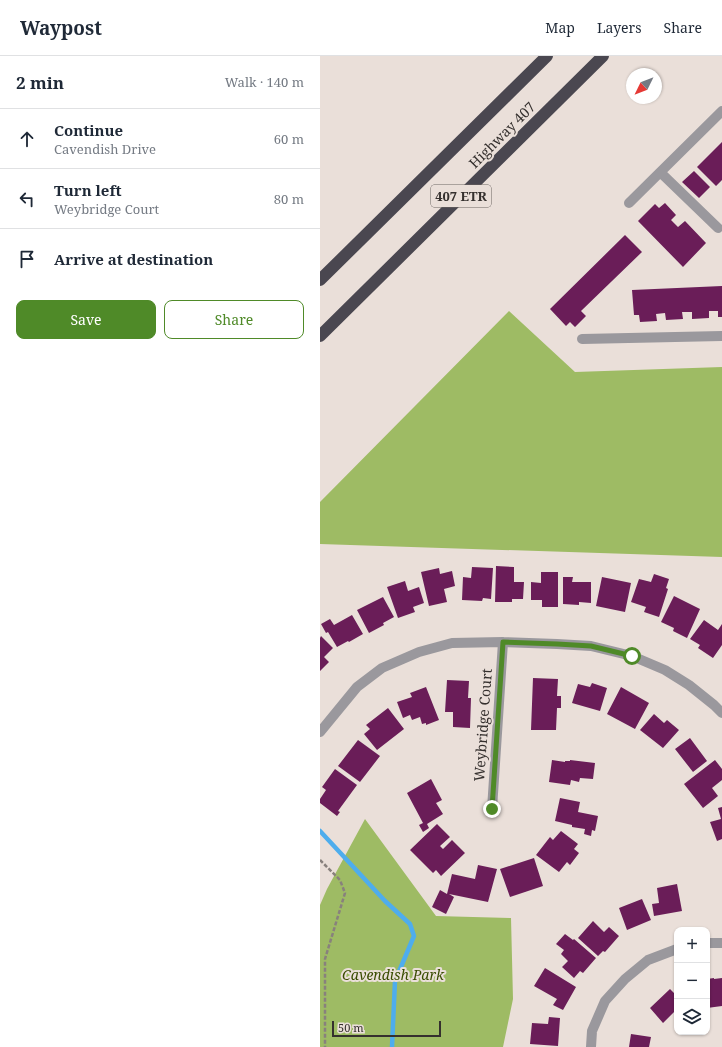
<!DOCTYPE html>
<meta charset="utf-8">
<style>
body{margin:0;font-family:"Noto Serif",serif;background:#f6f6f7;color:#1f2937}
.controls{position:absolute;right:12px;bottom:12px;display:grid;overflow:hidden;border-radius:8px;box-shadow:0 1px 3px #0004}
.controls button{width:36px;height:36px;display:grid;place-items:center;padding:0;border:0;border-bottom:1px solid #e0e1e3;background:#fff;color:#1f2937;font:20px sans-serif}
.compass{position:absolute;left:306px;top:12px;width:36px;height:36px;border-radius:50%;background:#fff;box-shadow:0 1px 3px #0004;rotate:227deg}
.scale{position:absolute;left:12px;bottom:10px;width:109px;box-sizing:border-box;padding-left:4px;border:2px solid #35302e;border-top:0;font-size:11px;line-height:14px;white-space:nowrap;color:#35302e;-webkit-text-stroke:3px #eadfd9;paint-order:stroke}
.stop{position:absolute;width:12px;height:12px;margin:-9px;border:3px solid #4f8a28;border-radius:50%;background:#fff}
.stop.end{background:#4f8a28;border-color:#fff;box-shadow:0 1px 4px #0008}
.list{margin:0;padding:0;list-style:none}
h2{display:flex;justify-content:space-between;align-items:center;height:52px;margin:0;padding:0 16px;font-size:17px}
h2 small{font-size:13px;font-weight:400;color:#747a83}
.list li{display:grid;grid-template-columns:26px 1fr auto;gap:12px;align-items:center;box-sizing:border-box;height:60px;padding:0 16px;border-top:1px solid #e0e1e3}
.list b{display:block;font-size:15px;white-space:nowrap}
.list p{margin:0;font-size:13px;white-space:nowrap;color:#747a83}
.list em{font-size:13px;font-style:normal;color:#747a83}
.actions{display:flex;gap:8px;padding:12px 16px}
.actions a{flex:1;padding:9px 0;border:1px solid #4f8a28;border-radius:8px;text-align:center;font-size:14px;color:#4f8a28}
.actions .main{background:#4f8a28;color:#fff}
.icon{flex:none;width:22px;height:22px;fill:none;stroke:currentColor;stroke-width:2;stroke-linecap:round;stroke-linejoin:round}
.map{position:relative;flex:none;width:402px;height:991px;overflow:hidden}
header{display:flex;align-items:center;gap:24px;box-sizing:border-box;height:56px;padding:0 20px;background:#fff;border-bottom:1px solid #e0e1e3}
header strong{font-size:19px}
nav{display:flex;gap:22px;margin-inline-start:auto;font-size:14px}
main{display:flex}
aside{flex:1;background:#fff}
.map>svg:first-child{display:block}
.green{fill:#9ebb64}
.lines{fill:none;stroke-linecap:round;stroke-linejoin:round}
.stream{stroke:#4eaded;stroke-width:4.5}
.building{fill:#6a1d58}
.path{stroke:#88817d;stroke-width:2.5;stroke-dasharray:4 2;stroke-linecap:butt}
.minor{stroke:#9a989d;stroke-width:10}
.highway{stroke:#4a4750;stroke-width:12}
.route{stroke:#4f8a28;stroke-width:5}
.labels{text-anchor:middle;stroke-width:4;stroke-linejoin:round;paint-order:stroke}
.shield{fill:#eadfd9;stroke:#6b6461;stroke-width:1}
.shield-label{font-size:13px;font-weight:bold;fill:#35302e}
.street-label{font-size:14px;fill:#35302e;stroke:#eadfd9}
.park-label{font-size:14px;font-style:italic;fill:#394c00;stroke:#eadfd9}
</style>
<header>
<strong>Waypost</strong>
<nav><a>Map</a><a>Layers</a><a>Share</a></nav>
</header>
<main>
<aside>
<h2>2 min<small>Walk · 140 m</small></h2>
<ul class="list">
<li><svg class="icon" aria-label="ahead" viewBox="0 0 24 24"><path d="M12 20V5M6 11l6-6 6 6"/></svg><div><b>Continue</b><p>Cavendish Drive</p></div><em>60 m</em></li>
<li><svg class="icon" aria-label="left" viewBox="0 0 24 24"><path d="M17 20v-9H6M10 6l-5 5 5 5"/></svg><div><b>Turn left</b><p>Weybridge Court</p></div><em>80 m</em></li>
<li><svg class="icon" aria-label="arrive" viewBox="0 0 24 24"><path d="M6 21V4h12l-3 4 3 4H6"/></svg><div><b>Arrive at destination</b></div></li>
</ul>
<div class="actions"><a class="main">Save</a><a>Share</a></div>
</aside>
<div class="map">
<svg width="402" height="991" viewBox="0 0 402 991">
<rect width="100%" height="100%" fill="#eadfd9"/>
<path class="green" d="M189 255 255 316 402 311V501L0 488V446Z
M45 763 116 860 191 862 193 943 183 991H0V849L7 833Z"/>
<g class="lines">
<path class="stream" d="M0 775 65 845 90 868 94 880 75 925 72 991"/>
</g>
<path class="building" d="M402 86V124L396 130 377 111Z
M374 115 390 131 379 142 362 126Z
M345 147 356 159 351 164 358 171 365 165 386 187 363 211 318 165 335 148 339 152Z
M305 179 322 196 261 255 266 260 255 271 250 266 246 270 230 253Z
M402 230V261H398V255H389V262L372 263V256H362L363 263 346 264 345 257 336 258 337 265 320 266 319 259H314L312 234Z
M176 510 194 511V526H204L203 543H192V546H175Z
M152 511 173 512 171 543 163 542 162 545 142 544 143 521 151 522Z
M119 512 120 518 132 515 135 530 124 533 127 546 109 550 101 516Z
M221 516H238V551H222V544H211V526L221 527Z
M334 518 349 523 346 532 348 533 339 561 324 556 326 551 311 546 319 523 331 526Z
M243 521H253L252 526H271V547L259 546V549L243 548Z
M282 521 311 527 305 556 276 550Z
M85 525 88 535 99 531 104 547 93 551 95 556 78 562 67 531Z
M354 540 380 553 367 582 353 575 354 572 341 566Z
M63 541 74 561 63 567 64 569 49 577 37 554Z
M32 559 43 578 29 586 28 585 17 591 8 576 6 577 1 568 10 563 14 569Z
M384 564 398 574 402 568V589L393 602 378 592 380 589 370 583Z
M1 580 13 592 4 601 9 606 0 615V582Z
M213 622 238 623 237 640H241V652H237L236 674H211Z
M127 624 149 625 148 642H151L150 672 133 671V656H125Z
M272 627 287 632 280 655 252 647 258 628 270 631Z
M106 631 119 664 106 669V667L102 668 100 661 92 664 90 659 83 662 77 646 92 641 90 637Z
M301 631 329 647 315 673 287 658Z
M68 652 84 673 57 694 44 678 50 673 46 669Z
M334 658 344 667 347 664 359 674 343 692 320 674Z
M370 682 387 705 373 716 355 693Z
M38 684 60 700 40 726 18 710Z
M232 704 245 706V705H250V704L275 707 273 723 260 722 259 726 251 724 250 729 229 726Z
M395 704 402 713V724L392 732 398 740 383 752 364 728Z
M15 713 37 729 18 755 20 756 17 760 0 747V743L6 734 2 731Z
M111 723 122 744 116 747 123 758 107 768 109 772 103 776 99 769 103 767 87 737Z
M240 742 260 746 258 756 278 760 275 775 272 774 271 780 264 778 265 773 252 771V769L235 765Z
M402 751V783L397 785 390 766 401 763 398 752Z
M117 768 130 781 120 790 123 793 132 784 145 797 121 820 116 814 113 817 90 794Z
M241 775 258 788 254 793 259 797 250 809 247 806 239 816 216 799 230 781 233 784Z
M214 802 223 830 190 841 180 813Z
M158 809 177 813 168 846 129 838 134 841 126 858 112 851 120 834 127 838 132 818 155 823Z
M357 828 362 855 334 860 332 848 339 847 337 832Z
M322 843 331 864 307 874 299 852Z
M273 865 284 876 289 871 299 880 285 896 283 895 278 900 258 882Z
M245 878 253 884 254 883 276 902 263 917 260 915 254 922 242 911 248 905 241 898 244 894 236 888Z
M225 912 256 931 243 954 233 949 237 943 214 930Z
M394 922V923L402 922V950L387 952V923Z
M350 933 357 940V953L343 967 330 952Z
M229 961 240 962 238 990 210 988 212 967 228 968Z
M311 978 331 981 329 991H309Z"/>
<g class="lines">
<path class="path" d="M0 804 20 824 25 837 5 903V991"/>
<path class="minor" d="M341 117 398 172
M309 147 402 55
M262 283 402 280
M0 676 37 631 62 612 99 596 132 587 183 586 237 588 271 590 312 600 345 614 369 629 394 649 402 657
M172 753 183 586
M387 887H402
M271 991 272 975 285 945 305 923 328 904 357 893"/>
<path class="highway" d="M0 224 227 0
M0 280 283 0"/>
</g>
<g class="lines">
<path class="route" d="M172 753 183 586 237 588 271 590 312 600"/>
</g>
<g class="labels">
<rect class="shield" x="111" y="129" width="60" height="22" rx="3"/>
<g class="shield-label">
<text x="141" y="145">407 ETR</text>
</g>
<g class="street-label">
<text transform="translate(182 79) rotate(-45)" y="5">Highway 407</text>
<text transform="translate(163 669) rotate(-86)" y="5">Weybridge Court</text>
</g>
<g class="park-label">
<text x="73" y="924">Cavendish Park</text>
</g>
</g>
</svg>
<div class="controls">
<button>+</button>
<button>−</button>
<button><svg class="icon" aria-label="layers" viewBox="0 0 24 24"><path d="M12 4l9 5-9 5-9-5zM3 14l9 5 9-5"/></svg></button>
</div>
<svg class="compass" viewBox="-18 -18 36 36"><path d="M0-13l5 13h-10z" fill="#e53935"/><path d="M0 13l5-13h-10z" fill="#747a83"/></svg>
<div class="scale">50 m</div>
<div class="stop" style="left:312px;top:600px"></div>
<div class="stop end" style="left:172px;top:753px"></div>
</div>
</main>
